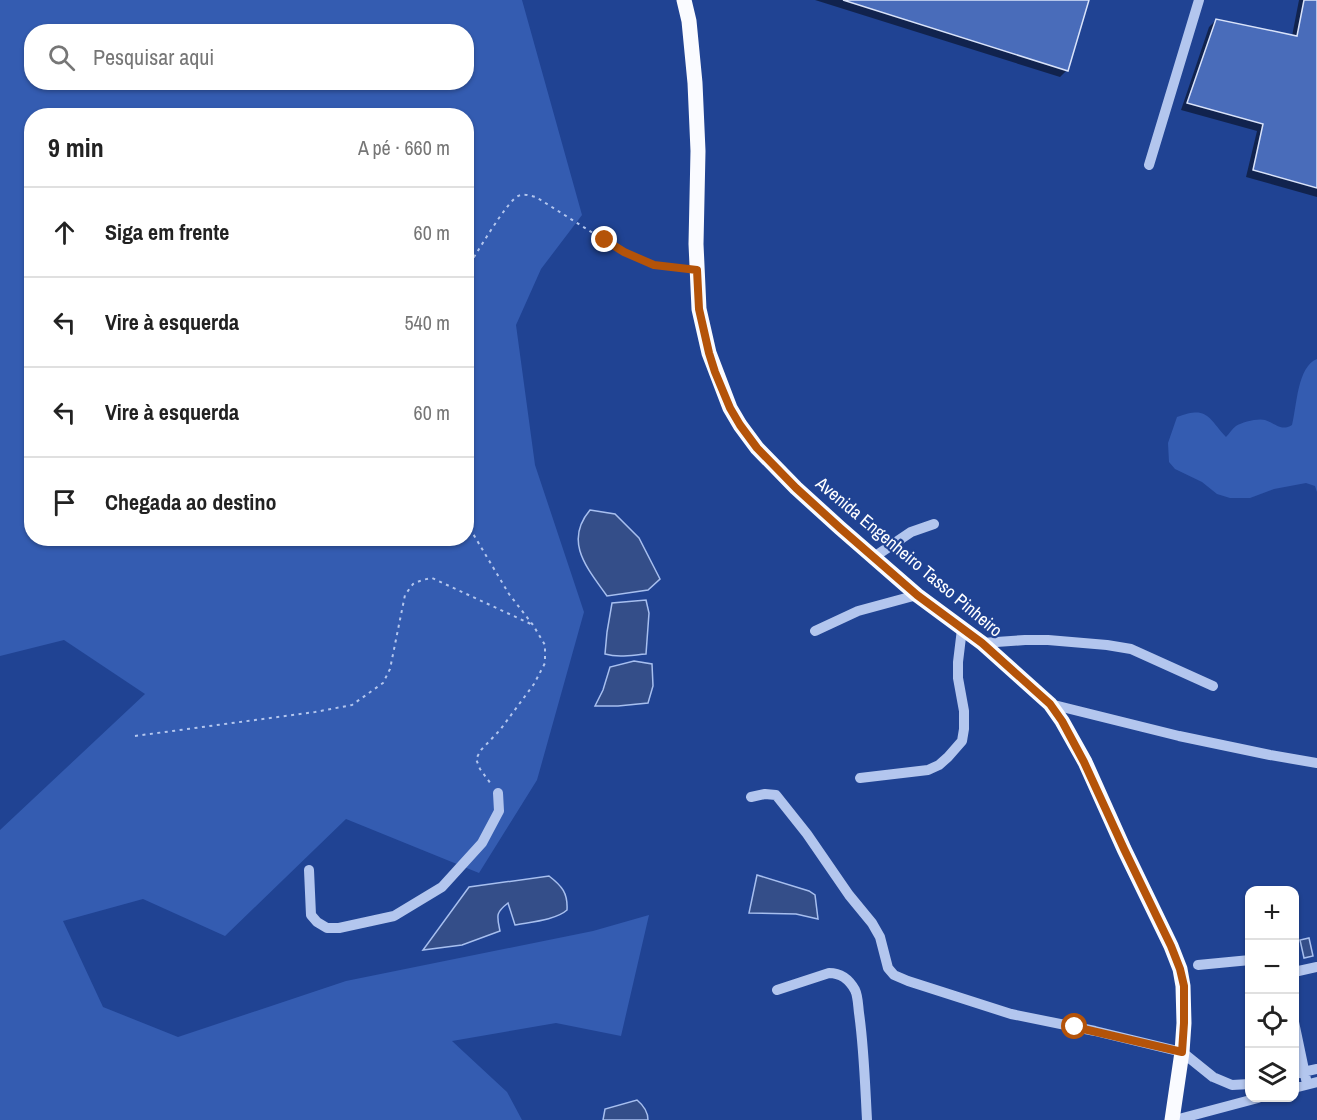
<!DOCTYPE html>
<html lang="pt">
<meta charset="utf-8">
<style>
body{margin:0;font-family:"Archivo Narrow",sans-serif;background:#f6f6f6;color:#222}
.controls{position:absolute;right:18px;bottom:18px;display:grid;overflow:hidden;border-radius:12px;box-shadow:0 2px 4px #0004}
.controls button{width:54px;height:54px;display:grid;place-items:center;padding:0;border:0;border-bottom:2px solid #e0e0e0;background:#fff;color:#222;font:30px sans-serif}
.stop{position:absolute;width:18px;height:18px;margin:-14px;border:4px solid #b45309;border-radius:50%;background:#fff}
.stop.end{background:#b45309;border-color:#fff;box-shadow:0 2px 6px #0008}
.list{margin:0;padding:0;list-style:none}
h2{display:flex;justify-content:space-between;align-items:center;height:78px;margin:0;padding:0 24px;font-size:26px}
h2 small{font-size:20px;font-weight:400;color:#767676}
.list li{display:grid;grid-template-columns:39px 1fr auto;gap:18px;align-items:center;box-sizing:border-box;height:90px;padding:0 24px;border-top:2px solid #e0e0e0}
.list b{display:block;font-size:22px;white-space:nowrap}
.list em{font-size:20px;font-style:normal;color:#767676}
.icon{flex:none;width:33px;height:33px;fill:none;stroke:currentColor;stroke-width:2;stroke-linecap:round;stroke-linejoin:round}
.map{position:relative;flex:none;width:1317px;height:1120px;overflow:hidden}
.search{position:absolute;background:#fff;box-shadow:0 2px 4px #0004;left:24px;top:24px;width:450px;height:66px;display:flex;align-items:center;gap:15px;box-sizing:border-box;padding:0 21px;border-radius:24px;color:#767676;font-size:22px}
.panel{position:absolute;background:#fff;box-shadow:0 2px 4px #0004;left:24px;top:108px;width:450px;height:438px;border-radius:24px}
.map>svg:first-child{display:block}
.green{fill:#345cb1;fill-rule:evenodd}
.water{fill:#344e89;stroke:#a7bfef;stroke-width:1.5}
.shadow{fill:#0007}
.building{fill:#496cba;stroke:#d9e3fa;stroke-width:1.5}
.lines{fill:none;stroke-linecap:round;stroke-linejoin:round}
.path{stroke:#b3c6ee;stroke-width:2;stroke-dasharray:3 4.5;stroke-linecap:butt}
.minor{stroke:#b3c6ee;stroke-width:10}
.major{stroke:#fafbff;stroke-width:15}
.route{stroke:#b45309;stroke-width:8}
.labels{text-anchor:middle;stroke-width:4.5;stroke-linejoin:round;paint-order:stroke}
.street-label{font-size:18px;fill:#fff;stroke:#204393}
</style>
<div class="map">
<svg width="1317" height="1120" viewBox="0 0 1317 1120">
<rect width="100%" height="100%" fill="#204393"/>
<path class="green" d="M0 0H522L582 215 541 269 516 325 535 465 584 612 537 780 479 873 346 819 225 936 143 899 63 921 103 1007 178 1037 346 981 593 931 649 915 621 1036 556 1023 452 1041 507 1092 522 1120H0V830L145 694 64 640 0 656ZM32 32H466V82H32ZM32 116H466V538H32Z
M1317 359V492L1315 486 1306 483 1274 489 1250 498H1230L1217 494 1202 482 1175 469 1169 462 1168 443 1177 417C1207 406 1207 416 1226 437 1229 434 1232 429 1236 426 1242 422 1258 418 1265 420 1275 423 1281 432 1292 425 1297 406 1297 367 1317 359Z"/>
<path class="water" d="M590 510 615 514 639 538 660 579 648 590 607 596C588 569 563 542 590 510Z
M646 600 649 613 646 654C632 655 619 658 605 654L607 632 612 603Z
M634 661 652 664 653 686 648 703 618 706H595L603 690 610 667Z
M757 875 809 891 815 895 818 919 796 914 749 913Z
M549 876C562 886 568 893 567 910 556 920 530 922 515 925L508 903C495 913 497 916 500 931L462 945 423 950 469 887Z
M1309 938 1313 956 1304 958 1300 940Z
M637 1100C643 1105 648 1112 648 1120H603L605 1109Z"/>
<path class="shadow" d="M815 0H1087L1067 70 1060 77Z
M1299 0H1317V197L1246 177 1257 131 1181 110 1209 27 1216 20 1292 36Z"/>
<path class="building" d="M843 0H1089L1068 71Z
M1304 0H1317V188L1253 170 1263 124 1187 103 1216 19 1297 36Z"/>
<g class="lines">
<path class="path" d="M466 270C475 256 507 201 518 196 524 193 530 196 536 197L623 252 654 265 685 268
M466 522 509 594 533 625 545 645V663L534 684 500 730 481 750 476 759 480 769 491 784
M135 736 315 712 352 705 383 683 390 669 405 595 413 584 422 580 432 578 533 625"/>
<path class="minor" d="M1149 165 1199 0
M874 557 911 532 934 524
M815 631 858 611 917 595
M982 643 1025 640H1048L1107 645 1131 649 1213 686
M1050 704 1179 736 1270 755 1317 763
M860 778 928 770 939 765 948 757 962 741 964 729V711L958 678V662L962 629
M751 797 765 794 776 795 807 834 849 895 872 923 880 937 888 968 894 975 908 981 1011 1014 1095 1031 1182 1052 1213 1077 1232 1085 1250 1084
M309 870 311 915 317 922 327 928H339L394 916 442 887 482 843 499 811 498 793
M1198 965 1250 960
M1294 972 1317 967
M777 990 829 973C841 973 849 979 855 990 858 996 858 1005 859 1013 864 1048 865 1084 867 1120
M1294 1022 1307 1084
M1294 1074 1317 1069
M1294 1088 1317 1082
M1175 1120 1258 1098"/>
<path class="major" d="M684 0 689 21 695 83 698 151 696 244 699 309 709 353 730 408 740 425 757 448 796 488 840 528 917 595 982 643 1050 704 1062 721 1085 762 1124 849 1171 946 1180 969 1183 986 1184 1023 1182 1052 1172 1120"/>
</g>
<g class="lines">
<path class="route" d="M605 240 624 252 654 265 697 270 699 309 709 353 715 372 730 408 740 425 757 448 796 488 840 528 917 595 982 643 1050 704 1062 721 1084 762 1124 849 1171 946 1180 969 1184 986V1023L1182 1052 1075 1027"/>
</g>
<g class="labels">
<g class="street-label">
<text transform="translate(909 557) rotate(40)" y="6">Avenida Engenheiro Tasso Pinheiro</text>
</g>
</g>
</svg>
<div class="controls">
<button>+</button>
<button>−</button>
<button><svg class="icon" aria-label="locate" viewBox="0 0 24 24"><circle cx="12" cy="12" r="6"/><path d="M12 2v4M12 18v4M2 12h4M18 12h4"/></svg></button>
<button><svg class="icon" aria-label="layers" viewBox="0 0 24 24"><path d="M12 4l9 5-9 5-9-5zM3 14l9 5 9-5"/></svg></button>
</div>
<div class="stop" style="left:1075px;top:1027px"></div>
<div class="stop end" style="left:605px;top:240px"></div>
<div class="search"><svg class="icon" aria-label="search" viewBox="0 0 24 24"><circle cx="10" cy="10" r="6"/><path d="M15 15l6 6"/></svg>Pesquisar aqui</div>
<section class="panel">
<h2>9 min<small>A pé · 660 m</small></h2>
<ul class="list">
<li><svg class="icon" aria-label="ahead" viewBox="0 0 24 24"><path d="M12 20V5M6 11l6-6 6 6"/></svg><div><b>Siga em frente</b></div><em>60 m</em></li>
<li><svg class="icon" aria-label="left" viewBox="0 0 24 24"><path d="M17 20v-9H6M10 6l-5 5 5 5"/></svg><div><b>Vire à esquerda</b></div><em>540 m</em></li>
<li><svg class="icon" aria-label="left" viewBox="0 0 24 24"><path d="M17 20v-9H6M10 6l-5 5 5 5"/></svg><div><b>Vire à esquerda</b></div><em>60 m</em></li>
<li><svg class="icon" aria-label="arrive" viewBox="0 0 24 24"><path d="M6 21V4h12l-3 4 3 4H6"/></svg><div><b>Chegada ao destino</b></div></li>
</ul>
</section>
</div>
